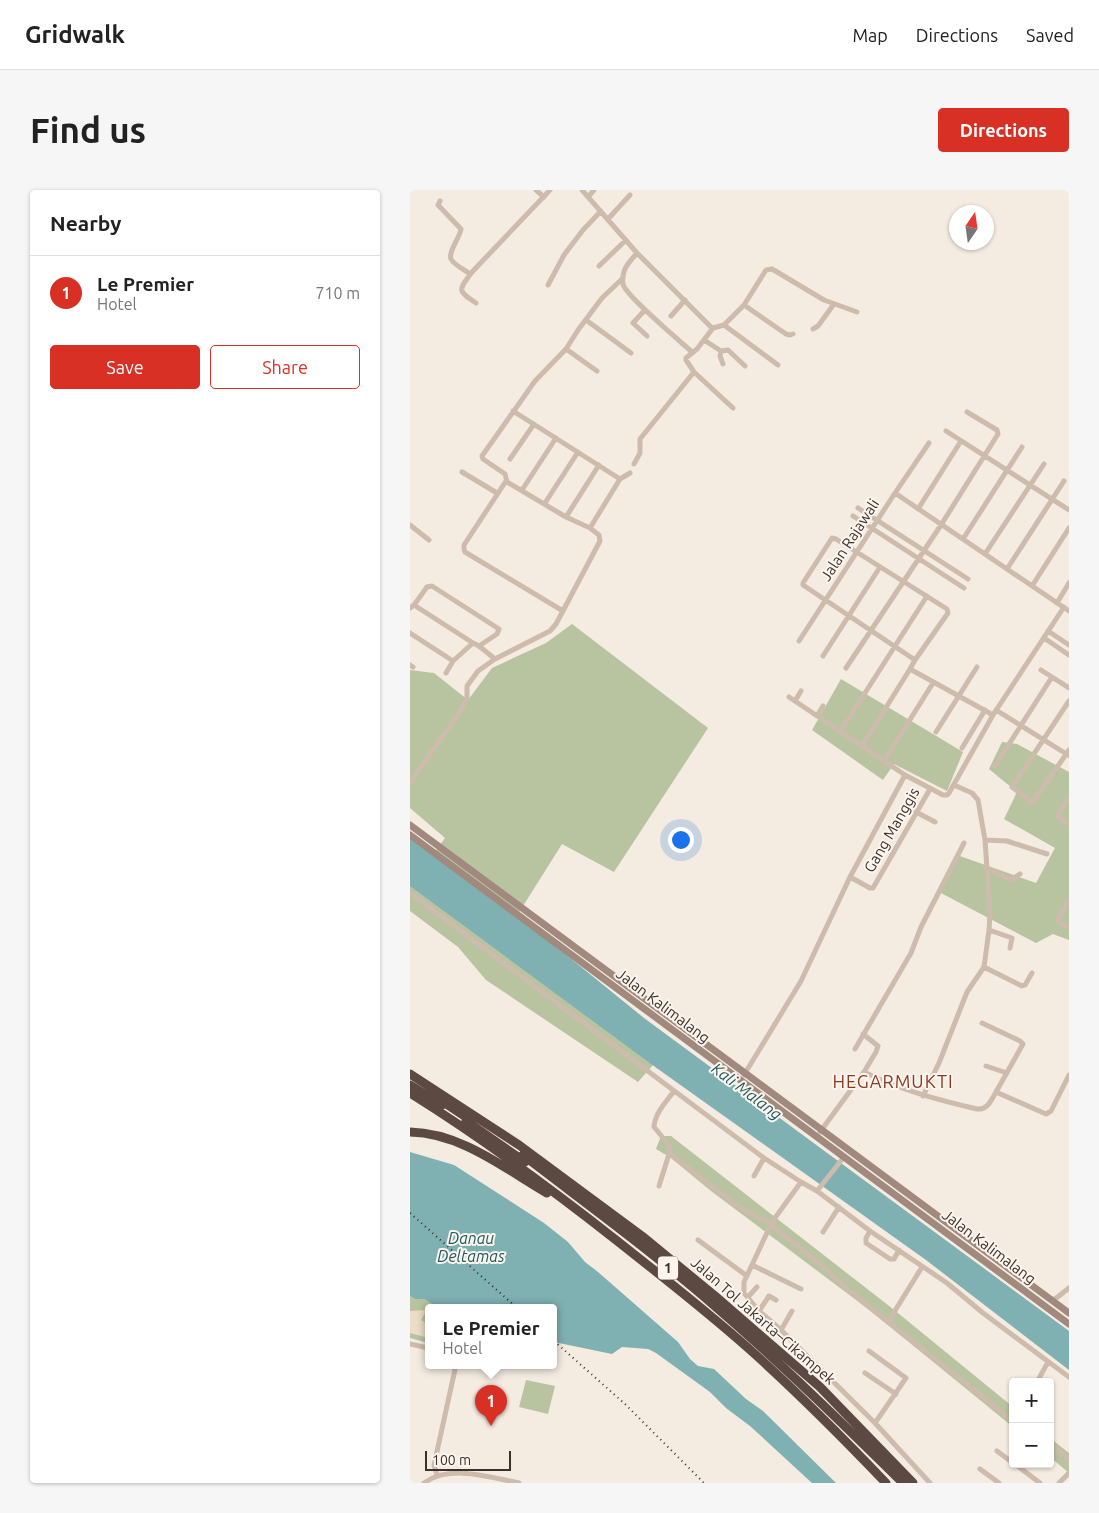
<!DOCTYPE html>
<meta charset="utf-8">
<style>
body{margin:0;font-family:Ubuntu,sans-serif;background:#f6f6f6;color:#222}
.controls{position:absolute;right:15px;bottom:15px;display:grid;overflow:hidden;border-radius:5px;box-shadow:0 1px 4px #0004}
.controls button{width:45px;height:45px;display:grid;place-items:center;padding:0;border:0;border-bottom:1px solid #e0e0e0;background:#fff;color:#222;font:25px sans-serif}
.compass{position:absolute;left:539px;top:15px;width:45px;height:45px;border-radius:50%;background:#fff;box-shadow:0 1px 4px #0004;rotate:13deg}
.scale{position:absolute;left:15px;bottom:12px;width:86px;box-sizing:border-box;padding-left:5px;border:2px solid #3b302b;border-top:0;font-size:14px;line-height:18px;white-space:nowrap;color:#3b302b;-webkit-text-stroke:4px #fbf5ee;paint-order:stroke}
.you{position:absolute;left:270px;top:649px;width:18px;height:18px;margin:-12px;border:4px solid #fff;border-radius:50%;background:#1a73e8;box-shadow:0 0 0 8px #1a73e833}
.badge{display:grid;place-items:center;width:32px;height:32px;border-radius:50%;background:#d93025;color:#fff;font-size:16px;font-weight:700}
.pin{position:absolute;translate:-50% -41px;filter:drop-shadow(0 1px 2px #0008)}
.pin::after{content:'';position:absolute;top:26px;width:18px;height:15px;background:inherit;clip-path:polygon(0 0,100% 0,50% 100%)}
.popup{position:absolute;left:15px;top:1114px;width:132px;height:65px;box-sizing:border-box;display:grid;place-content:center;border-radius:5px;background:#fff;filter:drop-shadow(0 1px 4px #0005);font-size:16px;white-space:nowrap;color:#767676}
.popup b{font-size:19px;color:#222}
.popup::after{content:'';position:absolute;left:50%;top:100%;margin-left:-10px;border:10px solid transparent;border-top-color:#fff}
.list{margin:0;padding:0;list-style:none}
h2{display:flex;justify-content:space-between;align-items:center;height:65px;margin:0;padding:0 20px;font-size:21px}
h2 small{font-size:16px;font-weight:400;color:#767676}
.list li{display:grid;grid-template-columns:32px 1fr auto;gap:15px;align-items:center;box-sizing:border-box;height:75px;padding:0 20px;border-top:1px solid #e0e0e0}
.list b{display:block;font-size:19px;white-space:nowrap}
.list p{margin:0;font-size:16px;white-space:nowrap;color:#767676}
.list em{font-size:16px;font-style:normal;color:#767676}
.actions{display:flex;gap:10px;padding:15px 20px}
.actions a{flex:1;padding:11px 0;border:1px solid #d93025;border-radius:5px;text-align:center;font-size:18px;color:#d93025}
.actions .main{background:#d93025;color:#fff}
.map{position:relative;flex:none;width:659px;height:1293px;overflow:hidden;border-radius:5px}
header{display:flex;align-items:center;gap:30px;box-sizing:border-box;height:70px;padding:0 25px;background:#fff;border-bottom:1px solid #e0e0e0}
header strong{font-size:24px}
nav{display:flex;gap:28px;margin-inline-start:auto;font-size:18px}
.intro{display:flex;align-items:center;justify-content:space-between;box-sizing:border-box;height:120px;padding:0 30px}
h1{margin:0;font-size:35px}
.button{padding:12px 22px;border-radius:5px;background:#d93025;color:#fff;font-size:18px;font-weight:700}
main{display:flex;gap:30px;padding:0 30px}
aside{flex:1;background:#fff;border-radius:5px;box-shadow:0 1px 4px #0004}
.map>svg:first-child{display:block}
.green{fill:#b8c4a0}
.plaza{fill:#ecdcc8}
.water{fill:#7fb0b2}
.lines{fill:none;stroke-linecap:round;stroke-linejoin:round}
.minor{stroke:#cdbbac;stroke-width:5}
.secondary{stroke:#a18a7d;stroke-width:7}
.motorway{stroke:#5c4a42;stroke-width:9}
.rail{stroke:#3b302b;stroke-width:2;stroke-dasharray:1 4;stroke-linecap:butt}
.labels{text-anchor:middle;stroke-width:4;stroke-linejoin:round;paint-order:stroke}
.shield{fill:#fbf5ee;stroke:#756b66;stroke-width:1}
.shield-label{font-size:14px;font-weight:bold;fill:#3b302b}
.street-label{font-size:15px;fill:#3b302b;stroke:#fbf5ee}
.water-label{font-size:16px;font-style:italic;fill:#1f5a5e;stroke:#fbf5ee}
.quarter-label{font-size:18px;letter-spacing:1px;fill:#8c3b22;stroke:#fbf5ee}
</style>
<header>
<strong>Gridwalk</strong>
<nav><a>Map</a><a>Directions</a><a>Saved</a></nav>
</header>
<div class="intro"><h1>Find us</h1><a class="button">Directions</a></div>
<main>
<aside>
<h2>Nearby<small></small></h2>
<ul class="list">
<li><span class="badge">1</span><div><b>Le Premier</b><p>Hotel</p></div><em>710 m</em></li>
</ul>
<div class="actions"><a class="main">Save</a><a>Share</a></div>
</aside>
<div class="map">
<svg width="659" height="1293" viewBox="0 0 659 1293">
<rect width="100%" height="100%" fill="#f4ebe1"/>
<path class="green" d="M162 434 298 538 204 682 152 654 108 724 24 663 35 648 0 618V480L24 483 58 510 82 478 136 453Z
M431 489 553 562 537 601 484 574 473 590 402 540Z
M592 552 607 554 659 582V750L643 744 626 753 529 702 547 665 626 693 645 658 594 629 607 602 579 579Z
M0 695 243 875 228 892 76 790 48 757 0 721Z
M251 946H261L483 1119 603 1217V1237L462 1122 301 1001 261 968 246 959Z
M0 1106 5 1109H14L27 1117H18V1153L0 1148Z
M116 1190 145 1196 138 1224 109 1217Z
M640 1248 659 1263V1283L640 1267Z"/>
<path class="plaza" d="M17 1120 11 1130 16 1133 18 1127V1148L0 1143V1121Z"/>
<path class="water" d="M0 645 107 725 234 828 659 1141V1180L516 1070 241 874 0 696Z
M0 962 44 975 134 1033 158 1052 175 1072 188 1082 268 1152 280 1169 288 1176 304 1179 336 1209 353 1221 426 1293H402L340 1236 316 1218 300 1202 246 1163 238 1159 212 1157 202 1164 144 1152V1117H27L14 1109H5L0 1106Z"/>
<g class="lines">
<path class="minor" d="M126 0 134 7
M172 0 227 63 301 137 303 138
M178 7 184 0
M30 11 28 15 51 39C50 47 38 62 41 69 44 75 55 80 60 84
M198 29 220 5
M227 63C219 72 211 80 213 94 215 105 271 152 282 162
M189 76 216 50
M138 95 154 65 173 40 191 21
M66 113C46 100 49 100 62 82L140 0
M334 115 376 144 380 145 383 144
M235 120 223 133 237 146
M261 126 275 110
M176 130 221 163
M314 135 368 175
M403 139 408 136 424 114
M294 150 311 161 310 166 313 174
M156 159 187 181
M311 161 318 160 335 176
M323 218 284 182 276 170V168L287 159 303 138 314 135 334 115 356 80 362 79 414 110 447 122
M103 221 210 289
M536 241 659 320
M100 269 124 234
M224 274 230 263V249L284 182
M52 282 87 303
M96 291 54 355V359L55 362 153 421
M112 300 146 248
M485 303 659 421
M135 313 168 262
M448 318 558 389
M508 319 551 251
M443 326 554 398
M156 327 189 275
M0 335 19 350
M180 338 210 289 220 283
M553 349 612 257
M575 364 634 274
M597 379 654 291
M622 396 659 338
M647 413 659 393
M4 415 17 397 22 396 89 439 87 444 69 456
M0 418 4 415 63 453
M638 441 659 455
M0 443 43 471 63 453 69 456 85 469
M634 448 659 465
M389 451 485 303 519 253
M413 466 470 377
M505 470 538 423 537 419 426 349 422 348 393 393V395L505 470 500 479 583 525
M0 475 3 477
M436 478 531 335 588 244 587 240 557 222
M631 480 659 498
M36 483 43 471
M379 507 495 585
M385 511 391 501
M659 511 602 597 620 611 623 612 659 560
M586 520 658 565
M407 526 413 516
M430 542 517 406
M526 542 567 477
M452 556 500 479
M552 558 575 520
M474 571 523 493
M585 576 642 487
M0 593 51 520 57 508V496L68 481 85 469 140 441 146 434 190 351 189 345 180 338 156 327 97 292 95 284 73 269 72 266 125 191 156 159 168 140 192 108 213 88
M659 607 647 626 659 634
M506 622 525 632
M575 650 597 651 637 664
M576 678 601 690 610 684
M440 687 460 698H463L520 599
M0 703 354 968 391 992 407 1001 460 1041 537 1093 573 1123 659 1187
M659 710 648 729 649 732 659 737
M579 740 602 748 600 758
M574 777 612 796 615 795 622 783
M572 833 610 851 613 854 586 902
M453 844 468 856 466 862 454 882
M445 859 501 763 511 737 554 653
M576 876 597 883
M334 885 391 791 440 687 495 585 533 605H537L539 603 583 525 654 417
M513 906 529 873 557 802 574 777 579 740 580 723 575 650 568 610 562 603 544 595
M410 942 454 882C491 900 528 910 567 919 578 920 581 910 586 902L636 924 641 921 659 885
M260 964 327 1016 357 1032 415 1078 431 1094 478 1132 603 1231
M344 986 354 968
M391 992 362 1032 334 1092V1103L349 1121 371 1140 465 1233 520 1293
M249 996 260 961 259 955 244 937C245 923 256 912 264 901
M407 1001 434 967
M460 1041 456 1048V1053L480 1069H484L489 1060
M413 1042 429 1017
M288 1050 337 1086
M342 1075 391 1099
M338 1107 347 1097
M640 1109H645L659 1098
M349 1121 359 1106 366 1110
M478 1132 512 1077
M371 1140 382 1121
M0 1154 18 1158
M459 1161 496 1188 465 1233
M455 1183 486 1204
M627 1192 638 1172
M640 1253 659 1270
M587 1261 603 1273
M605 1274 630 1293
M570 1279 589 1293
M27 1285 24 1275 46 1175
M14 1293C40 1274 79 1287 109 1293
M649 1293 659 1283"/>
<path class="secondary" d="M0 635 659 1123
M0 645 659 1134"/>
<path class="motorway" d="M0 884 109 955 232 1046 305 1106 410 1197 503 1293
M0 895 32 915
M0 903C72 948 140 998 206 1050 254 1088 302 1125 347 1166 391 1206 434 1249 476 1293
M29 909 62 931
M56 931 115 972
M0 942C51 943 94 978 137 1003
M113 965C178 1015 244 1063 306 1117 371 1173 432 1233 493 1293"/>
<path class="rail" d="M0 1023 106 1117
M144 1151 215 1214 294 1293"/>
</g>
<g class="labels">
<rect class="shield" x="248" y="1066.5" width="20" height="23" rx="4"/>
<g class="shield-label">
<text x="258" y="1083">1</text>
</g>
<g class="street-label">
<text transform="translate(440 350) rotate(-57)" y="5">Jalan Rajawali</text>
<text transform="translate(482 640) rotate(-60)" y="5">Gang Manggis</text>
<text transform="translate(253 816) rotate(37)" y="5">Jalan Kalimalang</text>
<text transform="translate(579 1057) rotate(37)" y="5">Jalan Kalimalang</text>
<text transform="translate(353 1131) rotate(41)" y="5">Jalan Tol Jakarta–Cikampek</text>
</g>
<g class="water-label">
<text transform="translate(337 901) rotate(37)" y="6">Kali Malang</text>
<text x="61" y="1054">Danau<tspan x="61" dy="18">Deltamas</tspan></text>
</g>
<g class="quarter-label">
<text x="483" y="898">HEGARMUKTI</text>
</g>
</g>
</svg>
<div class="controls">
<button>+</button>
<button>−</button>
</div>
<svg class="compass" viewBox="-18 -18 36 36"><path d="M0-13l5 13h-10z" fill="#e53935"/><path d="M0 13l5-13h-10z" fill="#767676"/></svg>
<div class="scale">100 m</div>
<div class="you"></div>
<div class="pin badge" style="left:81px;top:1236px">1</div>
<div class="popup"><b>Le Premier</b>Hotel</div>
</div>
</main>
